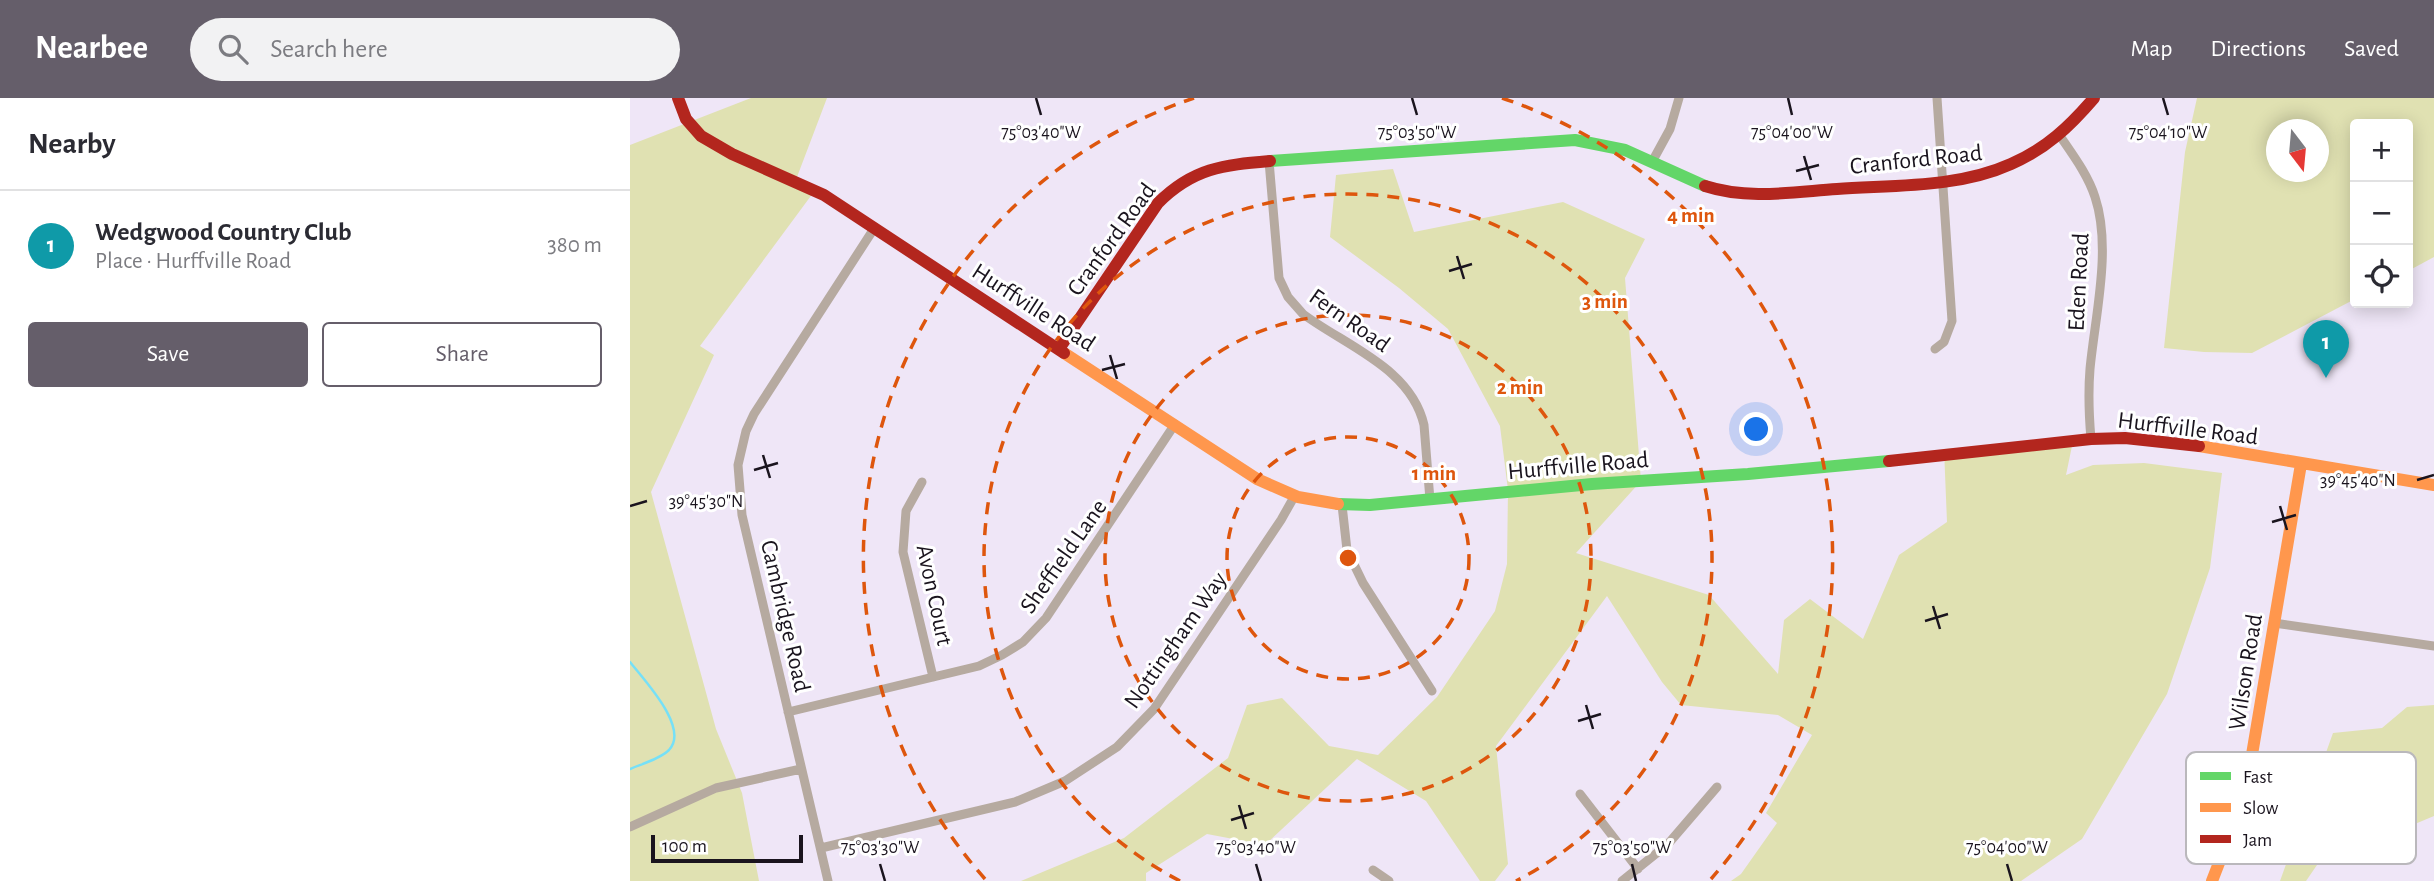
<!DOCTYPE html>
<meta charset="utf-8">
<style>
body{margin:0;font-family:"Alegreya Sans",sans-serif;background:#f2f2f3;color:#2b2b33}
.controls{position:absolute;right:21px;top:21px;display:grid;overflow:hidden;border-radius:7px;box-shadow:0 4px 18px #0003}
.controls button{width:63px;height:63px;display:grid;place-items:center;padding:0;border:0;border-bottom:2px solid #e1e1e2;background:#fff;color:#2b2b33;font:35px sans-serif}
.compass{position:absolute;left:1636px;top:21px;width:63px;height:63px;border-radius:50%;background:#fff;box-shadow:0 4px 18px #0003;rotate:164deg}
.scale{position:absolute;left:21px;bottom:18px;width:152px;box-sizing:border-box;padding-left:7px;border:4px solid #1a141e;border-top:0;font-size:19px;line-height:24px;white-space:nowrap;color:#1a141e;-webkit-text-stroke:5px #fff;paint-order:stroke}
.you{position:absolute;left:1127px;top:332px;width:24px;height:24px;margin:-18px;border:5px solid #fff;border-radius:50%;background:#1a73e8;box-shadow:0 0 0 10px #1a73e833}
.badge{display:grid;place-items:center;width:46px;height:46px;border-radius:50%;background:#655e6a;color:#fff;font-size:23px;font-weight:700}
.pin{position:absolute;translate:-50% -58px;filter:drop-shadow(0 2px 4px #0008)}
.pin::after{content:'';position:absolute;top:37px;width:24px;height:21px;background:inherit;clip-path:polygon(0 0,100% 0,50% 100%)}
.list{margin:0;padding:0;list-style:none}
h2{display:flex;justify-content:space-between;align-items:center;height:91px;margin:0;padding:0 28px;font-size:30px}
h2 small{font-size:23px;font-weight:400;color:#7c7c81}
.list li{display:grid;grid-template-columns:46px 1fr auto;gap:21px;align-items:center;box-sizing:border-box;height:112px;padding:0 28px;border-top:2px solid #e1e1e2}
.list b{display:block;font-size:26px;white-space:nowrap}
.list p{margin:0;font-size:23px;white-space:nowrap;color:#7c7c81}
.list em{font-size:23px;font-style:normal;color:#7c7c81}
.actions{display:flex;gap:14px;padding:21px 28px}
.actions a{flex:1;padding:16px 0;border:2px solid #655e6a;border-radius:7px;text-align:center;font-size:24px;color:#655e6a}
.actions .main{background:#655e6a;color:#fff}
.icon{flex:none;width:38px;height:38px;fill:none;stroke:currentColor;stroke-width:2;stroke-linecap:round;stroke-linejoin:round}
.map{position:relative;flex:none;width:1804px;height:783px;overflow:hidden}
header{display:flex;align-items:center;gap:42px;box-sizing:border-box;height:98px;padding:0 35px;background:#655e6a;color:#fff}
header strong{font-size:33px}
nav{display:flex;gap:38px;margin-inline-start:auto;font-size:24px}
.search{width:490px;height:63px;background:#f2f2f3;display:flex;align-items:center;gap:18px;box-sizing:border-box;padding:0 24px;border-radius:38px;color:#7c7c81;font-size:26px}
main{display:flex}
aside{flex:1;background:#fff}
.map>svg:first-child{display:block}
.green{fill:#e0e1b2;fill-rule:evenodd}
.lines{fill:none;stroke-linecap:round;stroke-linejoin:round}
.stream{stroke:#76e0f7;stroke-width:2.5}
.street{stroke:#b6aaa0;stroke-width:9}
.fast{stroke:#63d668;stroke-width:12}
.slow{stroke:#ff974d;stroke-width:12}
.jam{stroke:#b3261e;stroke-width:12}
.ticks{fill:none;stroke:#1a141e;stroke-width:2.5}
.ring{fill:none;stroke:#de560d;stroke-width:3.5;stroke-dasharray:12 9}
.labels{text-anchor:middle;stroke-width:6;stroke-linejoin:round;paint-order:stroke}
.street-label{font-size:24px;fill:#1a141e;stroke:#fff}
.key{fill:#fff;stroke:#bab8bc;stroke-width:2}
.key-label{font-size:19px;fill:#1a141e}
.ticks-label{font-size:18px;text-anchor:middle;fill:#1a141e;stroke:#fff;stroke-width:6;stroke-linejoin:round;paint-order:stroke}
.centre{fill:#de560d;stroke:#fff;stroke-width:3.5}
.ring-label{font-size:21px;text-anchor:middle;font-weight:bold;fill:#de560d;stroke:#fff;stroke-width:6;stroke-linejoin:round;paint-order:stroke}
</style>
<header>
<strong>Nearbee</strong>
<div class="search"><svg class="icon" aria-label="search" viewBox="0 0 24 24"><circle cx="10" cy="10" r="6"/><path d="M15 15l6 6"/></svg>Search here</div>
<nav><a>Map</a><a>Directions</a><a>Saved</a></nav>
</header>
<main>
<aside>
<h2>Nearby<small></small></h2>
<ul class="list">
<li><span class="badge" style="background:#0f9aa8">1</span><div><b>Wedgwood Country Club</b><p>Place · Hurffville Road</p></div><em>380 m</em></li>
</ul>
<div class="actions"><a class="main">Save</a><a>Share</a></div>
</aside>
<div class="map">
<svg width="1804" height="783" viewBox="0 0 1804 783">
<rect width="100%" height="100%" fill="#efe6f7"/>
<path class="green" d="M121 0H197L167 79 186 91 70 248 84 257 21 394 86 631 112 695 129 783H0V47Z
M1567 0H1804V159L1778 173V26H1725V201L1622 255 1574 254 1534 250 1555 54ZM1646 32H1688V74H1646Z
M763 71 784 134 933 104 1015 141 995 180 1011 383 946 455 1079 497 1148 576 1154 522 1180 501 1233 541 1269 457 1317 424 1314 351 1443 343 1436 377 1463 367 1514 365 1592 375 1580 470 1537 596 1452 741 1391 783H1101L1111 776 1147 725 1136 715 1182 637 1148 617 1051 607 1032 584 977 498 866 648 878 766 865 783H850L796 703 727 661 635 747 577 736 516 775V783H391L494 740 598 660 617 607 652 600 699 648 748 657 807 599 865 513 877 466 878 392 870 328 818 231 769 190 700 139 706 77Z
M1804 607V718L1687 767 1676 783H1650L1703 635 1752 630 1777 609Z"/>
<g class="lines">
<path class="stream" d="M0 564C14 582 60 630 39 652 30 661 12 666 0 671"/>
<path class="street" d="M1430 38C1443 57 1458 77 1465 99 1482 150 1465 218 1460 271 1458 295 1459 318 1461 341
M639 63 649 180 658 199 673 216C716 248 781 270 794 327L800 402
M1022 64 1040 31 1049 0
M1305 251 1314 244 1322 223 1307 0
M292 384 276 413 273 454 303 579
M712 407 717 452 733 485 802 593
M1644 525 1804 548
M158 614 349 568 372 557 393 544 416 520 545 326
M950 696 1008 771
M0 729 86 690 171 671
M191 750 385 704 435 683 487 649 524 611 651 422 664 399
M743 772 759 783
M198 783 112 417 108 367 116 333 124 316 245 129
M992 783 1038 746 1087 689"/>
<path class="fast" d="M640 63 945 42 995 52 1075 88
M708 406 740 407 962 386 1118 376 1259 363"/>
<path class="slow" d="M434 255 627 381 668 399 708 406
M1569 348 1804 387
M1582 783 1615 698 1671 366"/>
<path class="jam" d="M48 0 56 21 71 38 102 56 194 97 434 255
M1075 88C1118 102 1163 94 1207 91 1264 87 1328 90 1381 66 1416 51 1440 28 1464 0
M429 251 528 105C563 70 593 67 640 63
M1259 363 1461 341 1495 340 1569 348"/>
</g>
<path class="ticks" d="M406 0 411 17M782 0 787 17M1158 0 1162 17M1533 0 1538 17M1174 58 1181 82M1166 73 1189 67M827 158 834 181M819 173 842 166M480 257 487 281M472 272 495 266M133 357 140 380M124 372 148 365M1787 382 1804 377M0 408 17 403M1650 408 1657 432M1642 424 1666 417M1303 508 1310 531M1295 523 1318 516M956 607 963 631M948 623 971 616M609 707 616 731M601 722 624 715M250 766 255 783M626 766 631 783M1002 766 1006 783M1377 766 1382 783"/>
<g class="ring">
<circle cx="718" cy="460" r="121"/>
<circle cx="718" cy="460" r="243"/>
<path d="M550 783A364 364 0 1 1 886 783"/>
<path d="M355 781A485 485 0 0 1 564 0M872 0A485 485 0 0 1 1081 781"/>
</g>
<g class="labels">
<g class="street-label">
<text transform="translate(1286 61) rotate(-6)" y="8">Cranford Road</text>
<text transform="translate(481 141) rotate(-54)" y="8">Cranford Road</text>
<text transform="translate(1448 184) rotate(-87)" y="8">Eden Road</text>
<text transform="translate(404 209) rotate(33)" y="8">Hurffville Road</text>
<text transform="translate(720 222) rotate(35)" y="8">Fern Road</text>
<text transform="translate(1558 330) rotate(7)" y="8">Hurffville Road</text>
<text transform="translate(948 367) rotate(-5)" y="8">Hurffville Road</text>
<text transform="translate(433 458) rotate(-55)" y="8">Sheffield Lane</text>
<text transform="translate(305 497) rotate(78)" y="8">Avon Court</text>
<text transform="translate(156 518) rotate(77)" y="8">Cambridge Road</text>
<text transform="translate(545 542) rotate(-55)" y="8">Nottingham Way</text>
<text transform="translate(1615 574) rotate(-81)" y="8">Wilson Road</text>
</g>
</g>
<rect x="1556" y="654" width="230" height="112" rx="10" class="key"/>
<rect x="1570" y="674" width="31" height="8" fill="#63d668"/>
<rect x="1570" y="705" width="31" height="9" fill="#ff974d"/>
<rect x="1570" y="737" width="31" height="8" fill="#b3261e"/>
<g class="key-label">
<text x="1613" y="685">Fast</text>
<text x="1613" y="716">Slow</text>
<text x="1613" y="748">Jam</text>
</g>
<g class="ticks-label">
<text x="411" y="40">75°03'40"W</text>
<text x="787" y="40">75°03'50"W</text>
<text x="1162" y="40">75°04'00"W</text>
<text x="1538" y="40">75°04'10"W</text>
<text x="1728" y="388">39°45'40"N</text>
<text x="76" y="409">39°45'30"N</text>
<text x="250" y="755">75°03'30"W</text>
<text x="626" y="755">75°03'40"W</text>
<text x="1002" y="755">75°03'50"W</text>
<text x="1377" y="755">75°04'00"W</text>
</g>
<circle cx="718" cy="460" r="10" class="centre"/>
<g class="ring-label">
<text x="1061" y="124">4 min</text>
<text x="975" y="210">3 min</text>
<text x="890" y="296">2 min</text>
<text x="804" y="382">1 min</text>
</g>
</svg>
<div class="controls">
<button>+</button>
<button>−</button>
<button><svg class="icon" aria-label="locate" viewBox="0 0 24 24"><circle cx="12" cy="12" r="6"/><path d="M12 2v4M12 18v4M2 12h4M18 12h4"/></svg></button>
</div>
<svg class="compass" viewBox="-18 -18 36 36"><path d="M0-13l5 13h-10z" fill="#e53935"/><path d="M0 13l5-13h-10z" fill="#7c7c81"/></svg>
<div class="scale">100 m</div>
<div class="you"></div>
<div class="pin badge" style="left:1696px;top:280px;background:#0f9aa8">1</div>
</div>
</main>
